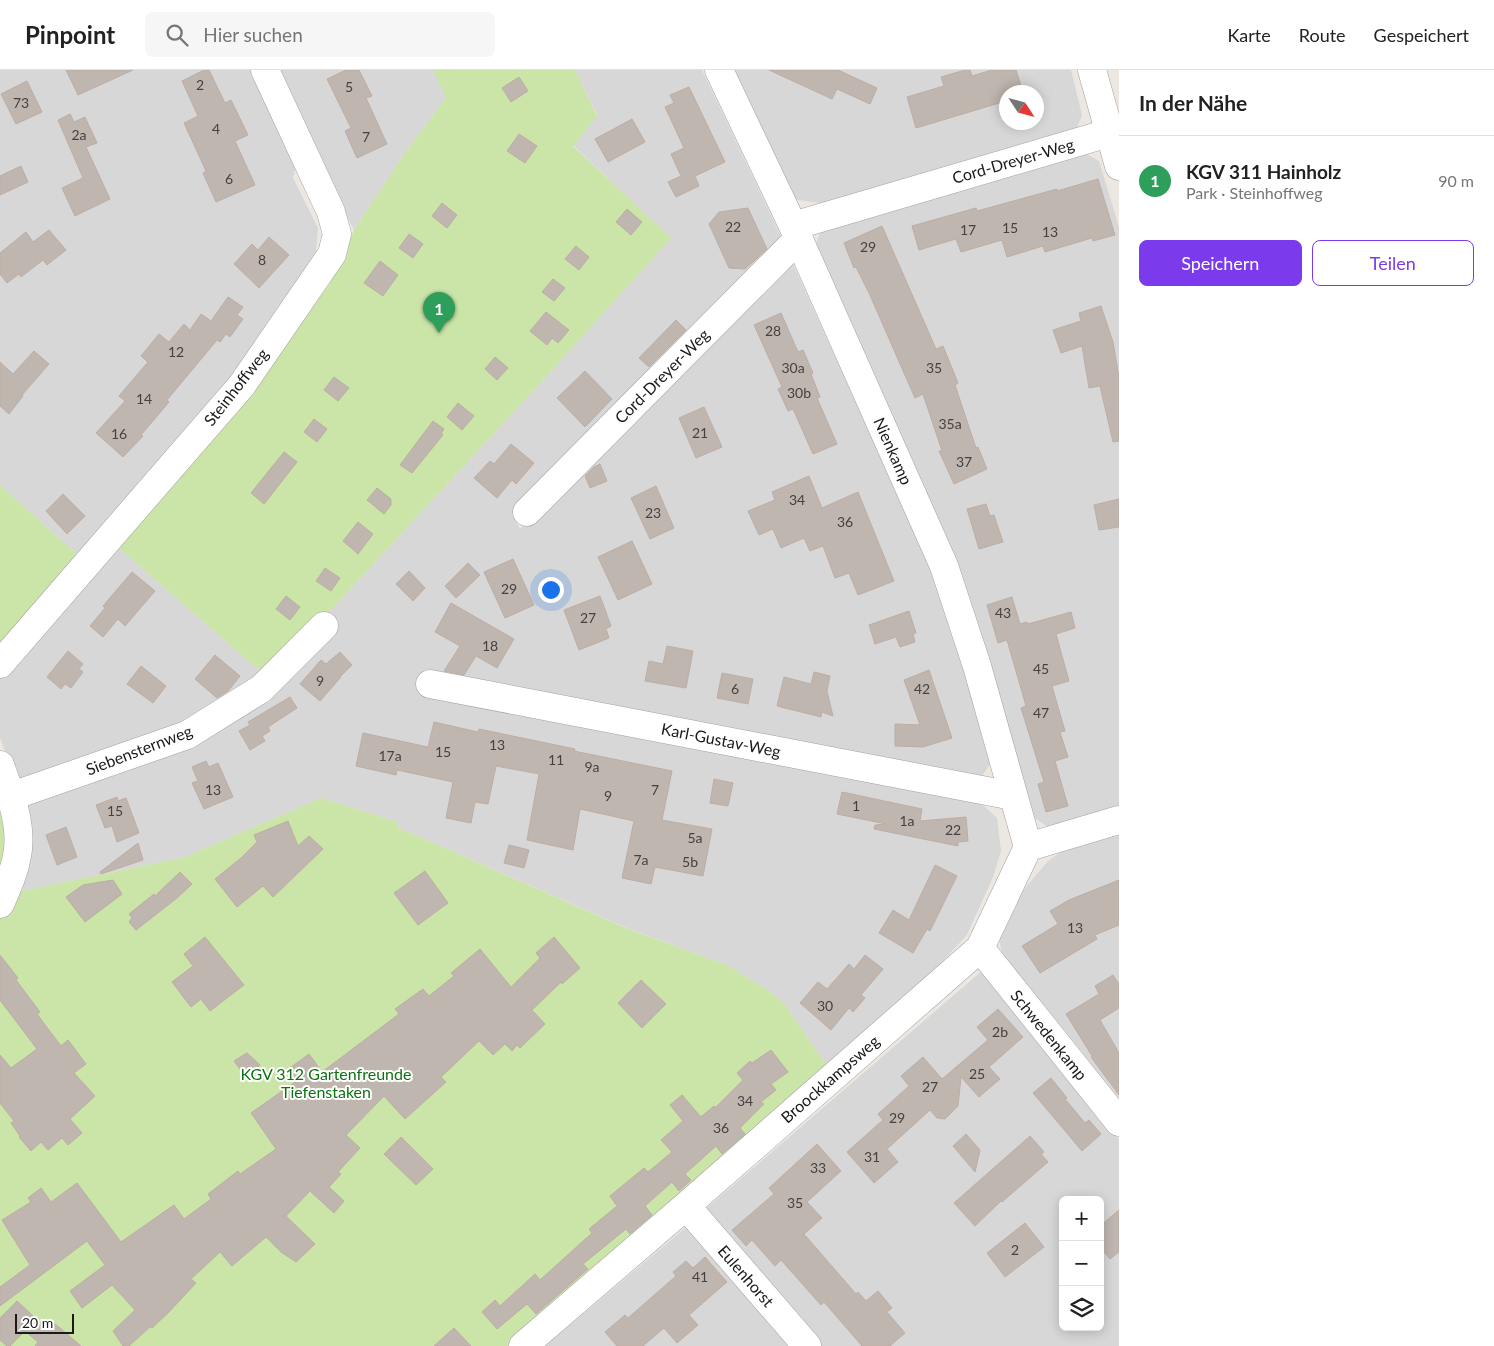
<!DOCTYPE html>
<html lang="de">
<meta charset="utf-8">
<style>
body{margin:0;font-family:Lato,sans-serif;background:#f6f6f6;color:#222}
.controls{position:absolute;right:15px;bottom:15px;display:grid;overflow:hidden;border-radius:8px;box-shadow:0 2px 12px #0003}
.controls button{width:45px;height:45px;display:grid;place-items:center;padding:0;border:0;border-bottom:1px solid #e0e0e0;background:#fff;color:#222;font:25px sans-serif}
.compass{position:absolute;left:999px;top:15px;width:45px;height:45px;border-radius:50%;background:#fff;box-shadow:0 2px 12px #0003;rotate:126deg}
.scale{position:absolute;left:15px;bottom:12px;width:59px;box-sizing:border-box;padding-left:5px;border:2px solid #1a1a1a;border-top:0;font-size:14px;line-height:18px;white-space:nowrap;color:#1a1a1a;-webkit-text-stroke:4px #fff;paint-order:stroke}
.you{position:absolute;left:550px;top:519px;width:18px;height:18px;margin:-12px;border:4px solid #fff;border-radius:50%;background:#1a73e8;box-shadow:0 0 0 8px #1a73e833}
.badge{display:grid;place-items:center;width:32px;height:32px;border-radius:50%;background:#7c3aed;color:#fff;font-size:16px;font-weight:700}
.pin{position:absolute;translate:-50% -41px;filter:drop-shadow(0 1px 2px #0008)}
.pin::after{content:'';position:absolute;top:26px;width:18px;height:15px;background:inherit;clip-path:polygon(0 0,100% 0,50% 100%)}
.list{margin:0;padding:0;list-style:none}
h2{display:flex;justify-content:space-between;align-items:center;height:65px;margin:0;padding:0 20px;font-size:21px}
h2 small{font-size:16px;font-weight:400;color:#767676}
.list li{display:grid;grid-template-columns:32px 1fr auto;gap:15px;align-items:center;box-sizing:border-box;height:90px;padding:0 20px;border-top:1px solid #e0e0e0}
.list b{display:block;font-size:19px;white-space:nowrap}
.list p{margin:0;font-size:16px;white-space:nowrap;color:#767676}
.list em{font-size:16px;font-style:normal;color:#767676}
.actions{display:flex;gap:10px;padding:15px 20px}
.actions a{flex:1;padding:11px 0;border:1px solid #7c3aed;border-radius:8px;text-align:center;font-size:18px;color:#7c3aed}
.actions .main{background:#7c3aed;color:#fff}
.icon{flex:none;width:28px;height:28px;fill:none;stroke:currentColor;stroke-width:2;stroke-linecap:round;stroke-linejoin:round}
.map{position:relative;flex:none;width:1119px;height:1276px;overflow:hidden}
header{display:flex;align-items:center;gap:30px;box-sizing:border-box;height:70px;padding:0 25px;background:#fff;border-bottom:1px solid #e0e0e0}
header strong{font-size:24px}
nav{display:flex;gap:28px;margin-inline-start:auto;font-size:18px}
.search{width:350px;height:45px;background:#f6f6f6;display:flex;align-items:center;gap:12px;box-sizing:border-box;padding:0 18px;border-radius:8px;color:#767676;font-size:19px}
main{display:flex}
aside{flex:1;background:#fff}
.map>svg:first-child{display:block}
.residential{fill:#d8d7d7;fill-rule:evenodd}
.grass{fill:#cae5a7}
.building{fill:#c0b6b0;stroke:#bdada3}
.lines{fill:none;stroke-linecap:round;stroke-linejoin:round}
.minor-casing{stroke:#a1a1a1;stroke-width:29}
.minor{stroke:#fff;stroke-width:28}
.labels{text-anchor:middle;stroke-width:4;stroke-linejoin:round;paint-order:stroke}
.number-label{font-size:14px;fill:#444140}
.street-label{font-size:16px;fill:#1a1a1a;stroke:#fff}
.park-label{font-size:16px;fill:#0f7111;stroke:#fff}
</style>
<header>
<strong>Pinpoint</strong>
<div class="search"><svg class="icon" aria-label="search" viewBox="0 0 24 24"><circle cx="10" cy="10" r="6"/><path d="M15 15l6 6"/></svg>Hier suchen</div>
<nav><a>Karte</a><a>Route</a><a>Gespeichert</a></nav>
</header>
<main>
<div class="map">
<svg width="1119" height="1276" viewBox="0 0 1119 1276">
<rect width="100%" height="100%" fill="#ece7e0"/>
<path class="residential" d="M0 0H252L296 96 293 108 318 158 316 181 280 247 82 489 0 415Z
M275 0H433L446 28 402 87 354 160Z
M575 0H702L784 173 512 444 520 459 792 192 929 494 964 601 990 694 980 709 975 728 997 748 1001 781 993 807 967 865 928 907 828 997 785 935 771 922 727 895 629 859 397 757 398 752 321 728 185 787 22 821 29 795 25 734 0 668V606L118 477 268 608 545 308 670 168 573 75 597 45Z
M730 0H1071L1082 45 1076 61 828 134 791 129ZM1006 22H1036V52H1006Z
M1085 83 1099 91 1119 157V736L1048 757 1032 746 816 173 822 159Z
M1119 758V1028L1002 882 999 869 1025 818 1048 791 1082 768Z
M983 900 1119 1070V1276H815L700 1144ZM1063 1130H1100V1257H1063Z
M690 1154 796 1276H545Z"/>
<path class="grass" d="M433 0H575L597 46 573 76 671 168 545 308 268 608 118 477 242 333 329 215 354 160 402 87 446 28Z
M0 415 82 489 0 585Z
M0 717 9 763 2 810 22 821 185 787 321 728 398 752 397 757 628 859 727 895 771 922 785 935 828 997 507 1276H0Z"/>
<path class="building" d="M66 0H133L78 25Z
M204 0H209L225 33 231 30 248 65 235 71 255 115 216 132 203 103 206 101 184 53 198 46 182 11Z
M346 0H359L372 26 366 28 387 74 357 88 345 61 351 58 327 9Z
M769 0H838L877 18 870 34 837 19 832 29Z
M965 0H970L972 6 992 0H1016L1023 22H1006V31L916 58 907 27 944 16 941 7Z
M519 7 528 21 511 32 502 18Z
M27 11 42 42 16 54 1 24Z
M689 17 725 92 695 106 699 116 676 127 668 112 681 106 671 84 684 78 665 37 674 33 670 25Z
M70 44 74 52 85 47 97 73 86 77 110 129 75 146 62 118 83 108 58 50Z
M632 49 645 72 608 92 595 69Z
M519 64 537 76 525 93 507 81Z
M21 96 28 112 0 125V106Z
M1098 109 1115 165 1093 171 1092 168 1045 182 1043 176 1007 187 1002 170 961 182 956 169 919 180 912 156 976 138 977 141 1057 119V121Z
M442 133 457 145 447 158 432 146Z
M748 138 767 179 745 199 729 198 709 154 719 142Z
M627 139 642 152 631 165 616 152Z
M882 156 936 279 943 276 958 313 955 315 976 378 978 377 987 399 954 414 939 381H942L923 324 915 328 869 223 856 197 854 198 844 173Z
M49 160 66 180 47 195 43 190 21 207 19 204 7 213 0 204V183L26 162 33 172Z
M409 164 423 174 413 188 399 178Z
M269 167 289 185 259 218 234 194 252 174 258 180Z
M576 176 589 187 579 200 565 189Z
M380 191 398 205 383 226 364 213Z
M553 209 565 218 554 231 542 222Z
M228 227 243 237 237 245 243 249 230 267 226 264 220 272 217 270 167 330 169 332 141 365 143 366 123 387 96 363 125 331 119 326 148 292 141 286 159 264 169 272 184 254 190 260 201 244 211 251Z
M1101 236 1113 272 1119 307V371L1113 372 1100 316 1089 318 1082 276 1061 283 1053 260 1081 251 1079 243Z
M546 242 569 260 558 273 552 268 547 275 530 261Z
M781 243 798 282 803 280 813 303 811 304 820 327 817 328 837 374 813 384 793 339 788 341 778 319 782 317 754 255Z
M676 250 686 260 649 297 639 288Z
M34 281 49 294 22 325 23 326 9 344 0 336V292L13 304Z
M495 287 508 298 497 310 485 299Z
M585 301 612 329 585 357 557 328Z
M334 307 349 318 338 331 324 320Z
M458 333 474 346 462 360 447 347Z
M704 337 722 377 696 388 679 348Z
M314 349 327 359 317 372 304 362Z
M433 351 444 359 441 364 443 365 412 403 400 395Z
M511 374 534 393 516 414 512 410 497 428 474 408 490 391 494 394Z
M284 382 297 392 264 434 251 423Z
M600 394 607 411 590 418 585 406 594 397Z
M809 406 822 438 858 422 894 511 858 525 849 503 835 508 823 476 810 481 804 468 781 478 773 459 759 465 748 441 775 430 772 422Z
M656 416 674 458 650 469 631 428Z
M377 418 391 429V435L384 444 367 430Z
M63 424 85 446 67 464 46 441Z
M1119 429V457L1099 460 1094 435Z
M986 434 990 446 994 445 1003 472 979 479 967 439Z
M358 452 373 464 358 484 343 471Z
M632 471 652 514 618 530 598 487Z
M513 489 534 535 505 548 484 502Z
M468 493 480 505 456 528 445 516Z
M325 498 340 508 331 521 316 511Z
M409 501 425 518 413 531 396 514Z
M132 502 155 521 125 556 118 549 103 567 90 556 105 538 103 536Z
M286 526 300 537 290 550 276 539Z
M600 526 611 556 606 559 609 568 579 580 564 540Z
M1012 527 1020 554 1027 552 1028 554 1071 542 1075 558 1056 564 1069 611 1052 616 1065 661 1060 662 1068 687 1055 691 1068 736 1046 742 1038 714 1044 712 1021 638 1026 636 1007 570 998 573 987 535Z
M451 533 514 569 497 598 476 586 464 605 444 601 460 576 435 562Z
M909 541 916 563 913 564 915 572 900 577 896 567 875 574 869 555Z
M667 576 693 581 686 618 645 611 649 591 663 594Z
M68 581 83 594 79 599 83 602 71 618 65 614 61 619 47 607Z
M340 582 352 595 340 607H341L320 631 300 614 321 590 326 594Z
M215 585 240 606 228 621 217 628 195 609Z
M141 596 166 616 153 633 127 614Z
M929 600 952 668 923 677 895 676V654L920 655 904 610Z
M814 602 830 606 827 621 833 646 822 642 821 647 777 636 784 607 811 614Z
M722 603 753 609 748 634 717 628Z
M290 627 297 638 268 657 270 661 262 666 265 671 250 680 239 661 250 655 248 652Z
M434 652 478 662 479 659 575 679 574 681 672 701 662 750 712 759 703 806 655 797 651 814 622 808 634 751 580 739 573 780 527 770 539 704 496 696 488 734 475 732 471 753 446 748 453 712 397 700 396 705 356 696 363 663 428 677Z
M206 691 209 697 218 693 233 727 204 739 192 713 198 711 192 697Z
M714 709 733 713 728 736 710 733Z
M842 722 922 739 920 751 966 747 968 771 958 772V776L874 759 875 755 886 754 837 744Z
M117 727 118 731 126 728 139 763 117 772 112 756 105 758 96 735Z
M288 751 298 776 309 766 323 779 273 827 263 816 237 837 215 809 241 788 257 772 254 765Z
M66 757 77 787 57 795 46 765Z
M138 773 143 790 101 804 100 802Z
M509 775 529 780 524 798 504 793Z
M935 795 957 806 930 861 927 859 913 883 879 863 893 840 909 850Z
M425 801 448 833 418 855 394 823Z
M180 802 192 814 177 828 136 860 129 852 132 848 129 844 154 824 155 826Z
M113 810 122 824 85 852 66 827 83 815Z
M1119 810V855L1095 865 1097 869 1040 903 1022 876 1058 854 1050 841 1069 830Z
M205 867 244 915 210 941 201 929 191 937 172 912 193 896 184 884Z
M554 867 580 898 562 914 561 912 532 940 545 954 520 978 517 975 512 981 505 974 493 985 479 971 441 1007 446 1012 405 1049 384 1026 346 1065 360 1078 338 1102 341 1104 329 1117 344 1131 334 1143 310 1121 286 1146 315 1174 296 1192 281 1182 266 1167 232 1196 220 1182 191 1209 196 1213 169 1242 152 1258 150 1257 129 1276H123L113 1261 135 1240 112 1215 82 1238 70 1221 105 1195 87 1171 0 1236V1217L30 1195 2 1150 31 1132 28 1128 41 1118 51 1132 77 1113 121 1172 174 1135 184 1149 211 1129 208 1124 238 1101 240 1104 276 1079 251 1043 295 1012 287 1000 309 984 322 1002 399 944 395 939 423 919 429 926 454 906 451 903 480 879 511 917 540 888 536 883Z
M0 885 18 908 16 910 40 942 37 944 61 976 68 970 86 994 74 1003 95 1026 70 1049 82 1063 68 1075 62 1068 48 1080 41 1072 31 1081 19 1067 20 1066 11 1053 14 1051 0 1033V985L11 998 37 979 0 930Z
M865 885 883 899 861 925 865 928 853 942 849 938 831 960 800 933 818 912 827 919 849 894 854 899Z
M1113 905 1119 914V938L1100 950 1119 983V1025L1091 987 1092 986 1066 944 1099 924 1095 916Z
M641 910 666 934 642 958 618 933Z
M998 939 1023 967 989 997 1000 1009 979 1027 961 1007 958 1036 945 1049 937 1048 930 1040 887 1079 898 1092 874 1113 847 1082 883 1050 878 1044 909 1016 901 1006 923 987 942 1009 988 970 977 957Z
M771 980 788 1002 771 1014 776 1020 761 1032 764 1034 740 1058 745 1064 722 1084 716 1076 685 1104 691 1110 679 1121 672 1112 645 1136 652 1145 630 1164 626 1159 583 1194 588 1199 536 1244 527 1234 497 1259 482 1242 495 1230 500 1236 535 1204 540 1210 592 1163 589 1159 617 1136 610 1126 644 1098 648 1102 672 1082 661 1070 683 1051 670 1035 682 1025 701 1047 714 1036 715 1038 743 1010 737 1003 750 991 752 993Z
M247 983 260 995 245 1006 234 991Z
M1051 1008 1067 1028 1065 1029 1085 1053 1089 1050 1101 1064 1082 1081 1033 1023Z
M966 1064 980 1080 975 1102 953 1076Z
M1030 1066 1044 1082 1041 1084 1048 1092 1002 1132 1001 1131 975 1156 954 1133Z
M401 1067 433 1099 416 1115 384 1084Z
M817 1074 841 1101 807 1132 822 1148 804 1164 856 1224 858 1222 866 1231 878 1221 892 1238 887 1242 905 1263 890 1276H862L824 1232 821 1235 781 1190 775 1196 752 1170 746 1176 732 1160 774 1124 769 1118Z
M1119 1140V1182L1110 1189 1100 1177V1156Z
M1025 1153 1044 1177 1005 1207 987 1183Z
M705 1187 727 1212 689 1245 698 1255 677 1273 664 1258 643 1276H617L605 1262 625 1245 628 1248 676 1206 673 1202 686 1191 693 1198Z
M17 1231 48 1260 54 1253 81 1276H35L38 1272 25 1261 10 1276H7L0 1270V1248Z
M454 1258 471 1276H434Z"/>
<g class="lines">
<g class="minor-casing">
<path id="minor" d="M719 0 793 156 944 496 977 596 1028 777
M1092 0 1119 96
M793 156 1119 60
M527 442 798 169
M0 594 242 315 332 184 337 164 331 142 265 0
M430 614 1013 726
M0 695C10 723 23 756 17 786 14 803 7 818 0 834
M12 726 187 665 261 619 324 556
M980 878 1119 1052
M686 1136 807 1276
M523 1276 686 1136 980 878 1028 777 1119 750"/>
</g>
<use href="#minor" class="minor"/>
</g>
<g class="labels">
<g class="number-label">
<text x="200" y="20">2</text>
<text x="349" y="22">5</text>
<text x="21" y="38">73</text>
<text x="216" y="64">4</text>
<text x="79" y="70">2a</text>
<text x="366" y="72">7</text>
<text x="229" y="114">6</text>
<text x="733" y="162">22</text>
<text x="1010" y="163">15</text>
<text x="968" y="165">17</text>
<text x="1050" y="167">13</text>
<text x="868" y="182">29</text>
<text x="262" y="195">8</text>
<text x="773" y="266">28</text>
<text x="176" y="287">12</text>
<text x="793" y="303">30a</text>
<text x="934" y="303">35</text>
<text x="799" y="328">30b</text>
<text x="144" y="334">14</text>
<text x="950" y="359">35a</text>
<text x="700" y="368">21</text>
<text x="119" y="369">16</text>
<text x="964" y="397">37</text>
<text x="797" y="435">34</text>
<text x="653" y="448">23</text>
<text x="845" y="457">36</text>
<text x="509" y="524">29</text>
<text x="1003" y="548">43</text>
<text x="588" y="553">27</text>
<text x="490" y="581">18</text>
<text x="1041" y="604">45</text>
<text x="320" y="616">9</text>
<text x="735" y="624">6</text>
<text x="922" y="624">42</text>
<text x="1041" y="648">47</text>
<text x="497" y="680">13</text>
<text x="443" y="687">15</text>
<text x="390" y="691">17a</text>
<text x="556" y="695">11</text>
<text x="592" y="702">9a</text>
<text x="213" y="725">13</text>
<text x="655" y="725">7</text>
<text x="608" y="731">9</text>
<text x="856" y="741">1</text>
<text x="115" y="746">15</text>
<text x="907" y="756">1a</text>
<text x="953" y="765">22</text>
<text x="695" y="773">5a</text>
<text x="641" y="795">7a</text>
<text x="690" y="797">5b</text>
<text x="1075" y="863">13</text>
<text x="825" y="941">30</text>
<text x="1000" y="967">2b</text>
<text x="977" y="1009">25</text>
<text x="930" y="1022">27</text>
<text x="745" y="1036">34</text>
<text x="897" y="1053">29</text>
<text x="721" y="1063">36</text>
<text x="872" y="1092">31</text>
<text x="818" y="1103">33</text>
<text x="795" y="1138">35</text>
<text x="1015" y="1185">2</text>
<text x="700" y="1212">41</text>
</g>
<g class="street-label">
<text transform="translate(1013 91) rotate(-16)" y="6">Cord-Dreyer-Weg</text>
<text transform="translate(662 306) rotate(-45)" y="6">Cord-Dreyer-Weg</text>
<text transform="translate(236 317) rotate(-52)" y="6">Steinhoffweg</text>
<text transform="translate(893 381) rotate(66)" y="6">Nienkamp</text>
<text transform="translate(721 670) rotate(11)" y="6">Karl-Gustav-Weg</text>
<text transform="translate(139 680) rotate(-21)" y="6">Siebensternweg</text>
<text transform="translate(1049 965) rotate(51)" y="6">Schwedenkamp</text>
<text transform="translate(830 1009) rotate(-41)" y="6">Broockkampsweg</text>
<text transform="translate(746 1206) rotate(49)" y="6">Eulenhorst</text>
</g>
<g class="park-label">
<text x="326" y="1010">KGV 312 Gartenfreunde<tspan x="326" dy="18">Tiefenstaken</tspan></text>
</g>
</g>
</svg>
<div class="controls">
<button>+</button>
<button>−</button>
<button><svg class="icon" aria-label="layers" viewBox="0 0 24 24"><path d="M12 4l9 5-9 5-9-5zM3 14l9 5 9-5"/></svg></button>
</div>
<svg class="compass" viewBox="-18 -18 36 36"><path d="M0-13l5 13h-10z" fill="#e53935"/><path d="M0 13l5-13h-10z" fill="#767676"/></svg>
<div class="scale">20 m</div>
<div class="you"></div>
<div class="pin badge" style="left:439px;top:263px;background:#2e9e5b">1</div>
</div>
<aside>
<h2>In der Nähe<small></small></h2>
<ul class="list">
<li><span class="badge" style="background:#2e9e5b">1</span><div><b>KGV 311 Hainholz</b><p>Park · Steinhoffweg</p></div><em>90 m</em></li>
</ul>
<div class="actions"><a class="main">Speichern</a><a>Teilen</a></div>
</aside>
</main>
